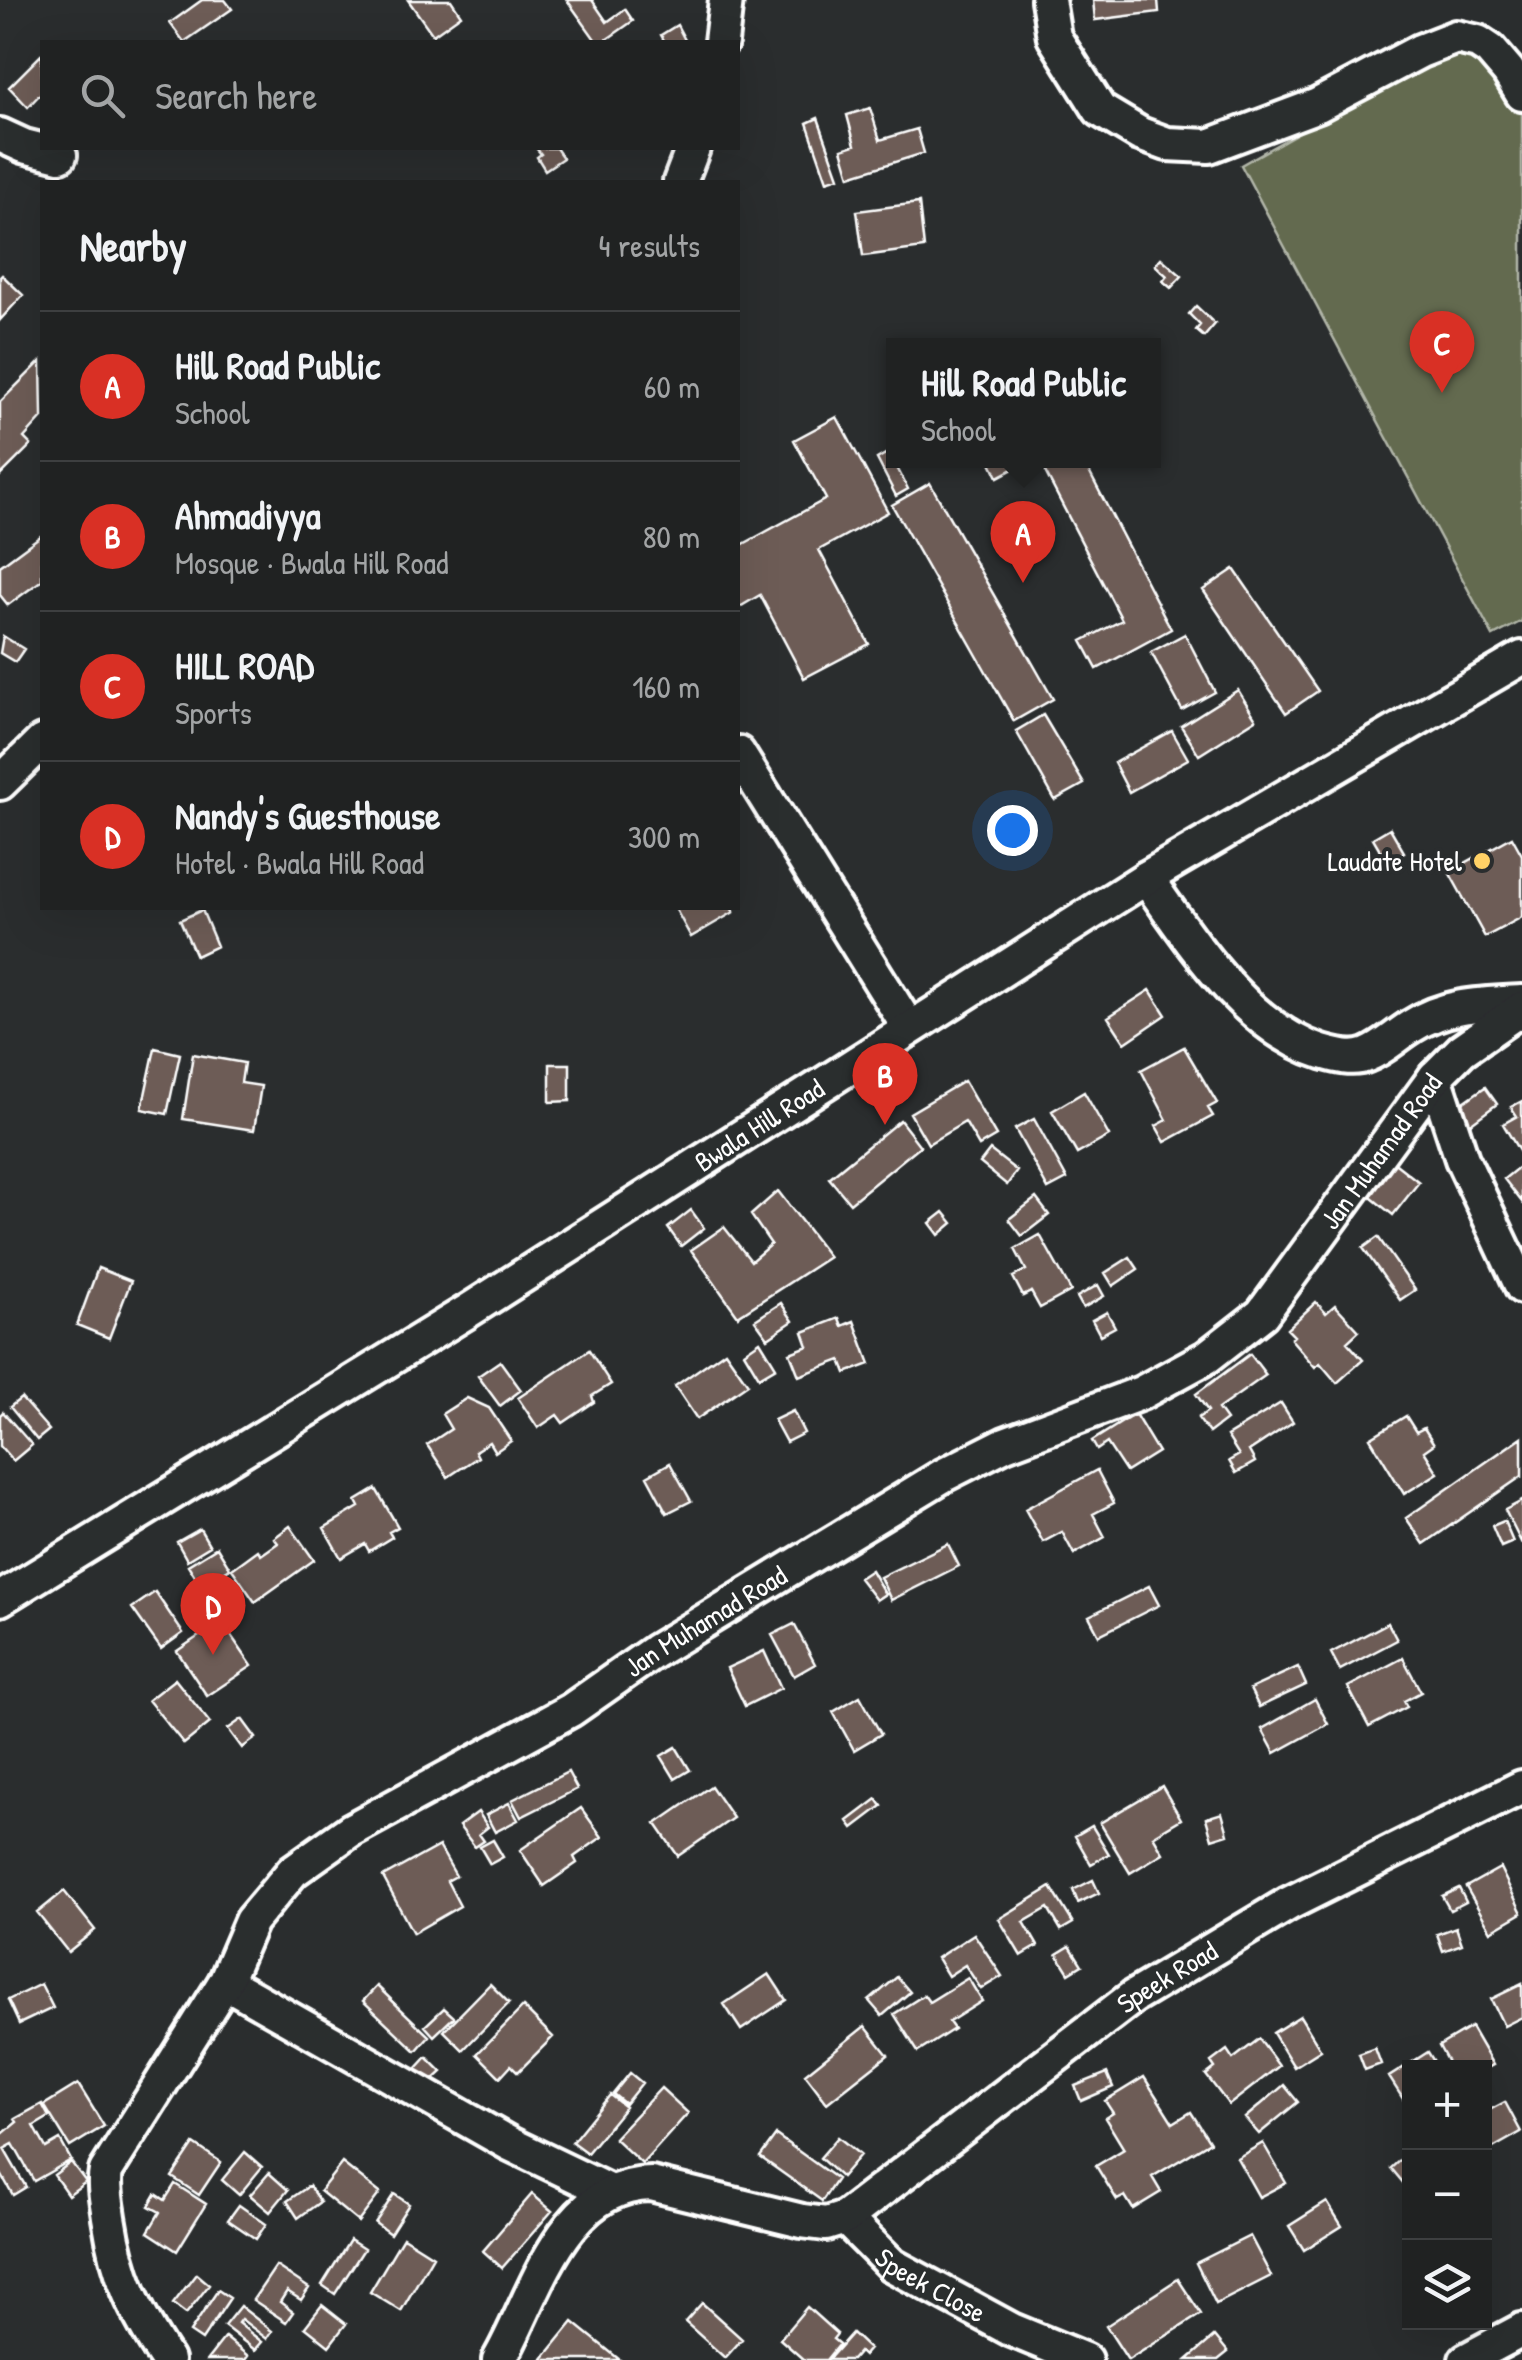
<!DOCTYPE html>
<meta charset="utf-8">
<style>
body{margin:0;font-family:"Patrick Hand",sans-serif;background:#282a2a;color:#f1f3f6}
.controls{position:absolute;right:30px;bottom:30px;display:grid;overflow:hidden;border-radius:0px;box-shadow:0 10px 40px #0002}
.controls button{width:90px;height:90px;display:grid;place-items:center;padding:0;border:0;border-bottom:2px solid #3d3f40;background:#202222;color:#f1f3f6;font:50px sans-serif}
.you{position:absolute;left:1012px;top:830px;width:35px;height:35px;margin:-25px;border:8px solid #fff;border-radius:50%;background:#1a73e8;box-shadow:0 0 0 15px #1a73e833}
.badge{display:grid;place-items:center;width:65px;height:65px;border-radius:50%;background:#d93025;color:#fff;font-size:32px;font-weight:700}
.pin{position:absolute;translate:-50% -82px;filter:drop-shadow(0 2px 5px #0008)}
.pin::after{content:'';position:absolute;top:52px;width:35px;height:30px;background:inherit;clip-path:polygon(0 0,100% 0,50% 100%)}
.popup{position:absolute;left:886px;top:338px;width:275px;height:130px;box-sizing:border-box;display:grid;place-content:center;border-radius:0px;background:#202222;filter:drop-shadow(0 2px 8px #0005);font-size:32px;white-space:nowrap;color:#a2a4a5}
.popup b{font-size:38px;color:#f1f3f6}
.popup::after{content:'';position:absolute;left:50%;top:100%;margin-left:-20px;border:20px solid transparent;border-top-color:#202222}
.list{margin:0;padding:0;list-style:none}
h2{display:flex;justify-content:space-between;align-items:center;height:130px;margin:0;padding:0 40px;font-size:42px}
h2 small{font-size:32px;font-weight:400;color:#a2a4a5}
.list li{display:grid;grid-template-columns:65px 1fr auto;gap:30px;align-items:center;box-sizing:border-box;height:150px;padding:0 40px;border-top:2px solid #3d3f40}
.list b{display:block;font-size:38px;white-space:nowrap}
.list p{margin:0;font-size:32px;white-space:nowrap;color:#a2a4a5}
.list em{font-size:32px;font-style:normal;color:#a2a4a5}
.icon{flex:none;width:55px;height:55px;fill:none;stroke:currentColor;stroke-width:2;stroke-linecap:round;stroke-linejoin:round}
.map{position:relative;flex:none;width:1522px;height:2360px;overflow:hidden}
.search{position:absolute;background:#202222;box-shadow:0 10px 40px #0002;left:40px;top:40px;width:700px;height:110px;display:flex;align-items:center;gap:25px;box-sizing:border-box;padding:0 35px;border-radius:0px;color:#a2a4a5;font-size:38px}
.panel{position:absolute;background:#202222;box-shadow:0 10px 40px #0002;left:40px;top:180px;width:700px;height:730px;border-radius:0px}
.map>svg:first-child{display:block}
.green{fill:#636b50;stroke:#b1b5a8;stroke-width:2.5}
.building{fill:#6d5c56;stroke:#fff;stroke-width:2.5}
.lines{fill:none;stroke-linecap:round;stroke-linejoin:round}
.minor-casing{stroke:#fff;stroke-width:40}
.minor{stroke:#2a2d2e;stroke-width:32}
.poi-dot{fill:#ffd166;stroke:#2a2d2e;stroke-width:4}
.labels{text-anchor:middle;stroke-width:8;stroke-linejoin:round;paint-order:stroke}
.poi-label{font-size:28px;fill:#fff;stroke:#2a2d2e;text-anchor:end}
.street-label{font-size:28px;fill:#fff;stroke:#2a2d2e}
</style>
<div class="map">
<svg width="1522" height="2360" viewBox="0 0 1522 2360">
<rect width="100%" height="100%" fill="#2a2d2e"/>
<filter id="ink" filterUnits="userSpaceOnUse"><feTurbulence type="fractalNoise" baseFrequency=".01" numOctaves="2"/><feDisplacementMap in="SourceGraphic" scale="20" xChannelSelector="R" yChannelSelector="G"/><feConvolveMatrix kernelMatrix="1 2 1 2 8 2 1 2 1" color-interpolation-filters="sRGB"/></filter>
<g filter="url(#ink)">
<path class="green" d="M1466 38 1522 92V621L1493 636 1241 165Z"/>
<path class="building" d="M202 0H225L232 9 184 42 170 23Z
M408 0H451L461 15 433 35Z
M567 0H592L607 22 625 9 633 21 603 42H597Z
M1093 0H1158L1159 12 1095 20Z
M677 25 686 42H665L661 35Z
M42 54V92L28 107 9 87Z
M870 108 880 140 917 129 924 153 850 176 842 149 855 145 847 115Z
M818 118 839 177 827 181 807 123Z
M536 148H556L563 158 545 170 537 157 541 154Z
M919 203 924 248 863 256 857 211Z
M1161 258 1182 276 1171 288 1163 281 1167 276 1155 265Z
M2 275 23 295 0 320V277Z
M1196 306 1215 324 1204 337 1196 330 1200 325 1189 314Z
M41 361 42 418 24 438 31 445 0 476V402Z
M837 417 888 512 819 550 869 644 804 678 760 595 738 608V547L826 499 794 440Z
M889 452 908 489 896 496 877 459Z
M990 460H1030L998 477Z
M1039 460H1083L1171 629 1097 669 1082 641 1122 620Z
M930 483 1053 699 1014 721 892 505Z
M42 535V580L8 605 0 595V566Z
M1234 569 1318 691 1286 713 1203 590Z
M1185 634 1215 692 1182 710 1151 652Z
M3 636 24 649 15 662 0 653Z
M1238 690 1256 719 1199 755 1181 726Z
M1043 715 1084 784 1055 800 1016 731Z
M1172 731 1188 759 1129 792 1114 763Z
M1390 828 1404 852 1387 862 1373 838Z
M1512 837 1522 855V917L1485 937 1449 872Z
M675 908H731L734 912 691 937Z
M202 910 217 946 196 956 180 920Z
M1150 990 1166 1015 1125 1043 1108 1017Z
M1184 1047 1217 1103 1208 1108 1213 1116 1165 1142 1156 1126 1167 1120 1141 1070Z
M155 1048 180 1054 167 1114 142 1109Z
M193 1054 244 1063 241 1083 261 1086 254 1130 183 1119Z
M550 1064H570V1101L550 1102Z
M964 1081 996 1136 979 1146 965 1122 928 1144 910 1113Z
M1485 1087 1497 1104 1466 1127 1454 1109Z
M1084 1092 1109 1136 1077 1154 1052 1111Z
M1522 1101V1156L1503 1124 1517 1116 1511 1107Z
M1034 1119 1067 1179 1048 1189 1015 1129Z
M900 1120 920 1146 850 1203 829 1178Z
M990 1150 1017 1171 1007 1185 980 1163Z
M1392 1161 1419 1182 1393 1215 1367 1194Z
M1520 1166 1522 1169V1202L1504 1179Z
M778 1191 829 1257 738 1316 691 1250 724 1227 751 1261 771 1244 751 1215Z
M1036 1198 1049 1215 1022 1236 1009 1219Z
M691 1210 704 1228 681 1246 668 1228Z
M944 1212 953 1223 939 1235 930 1223Z
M1040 1235 1071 1291 1040 1308 1031 1292 1023 1296 1013 1277 1026 1270 1015 1249Z
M1378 1237 1415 1290 1400 1300 1363 1248Z
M1130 1257 1138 1269 1113 1286 1105 1273Z
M98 1268 131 1281 109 1338 77 1325Z
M1098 1285 1104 1296 1083 1308 1077 1297Z
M1316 1302 1326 1313 1335 1305 1359 1331 1347 1342 1363 1360 1337 1383 1320 1363 1315 1367 1291 1339 1294 1336 1287 1329Z
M781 1303 793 1321 768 1338 755 1320Z
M1107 1312 1115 1327 1100 1335 1092 1320Z
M839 1318 842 1326 854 1321 870 1364 846 1373 841 1360 799 1376 790 1353 808 1346 803 1332Z
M760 1341 776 1367 759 1377 744 1352Z
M589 1350 611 1384 592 1396 594 1402 563 1423 557 1415 538 1428 518 1398Z
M725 1351 748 1384 697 1419 675 1386Z
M1250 1354 1266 1375 1218 1409 1226 1420 1209 1433 1198 1418 1208 1411 1196 1394Z
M500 1361 521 1390 500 1406 478 1376Z
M21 1398 49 1430 37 1440 10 1407Z
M467 1398 489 1408 511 1441 495 1452 489 1442 475 1451 478 1457 448 1477 427 1445 451 1429 442 1414Z
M1281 1403 1293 1422 1249 1451 1255 1462 1236 1473 1229 1461 1239 1455 1227 1436Z
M793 1411 804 1433 786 1442 774 1420Z
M3 1412 32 1445 13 1461 0 1446V1415Z
M1135 1414 1158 1452 1126 1472 1107 1443 1097 1450 1092 1441Z
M1406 1416 1416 1432 1424 1428 1434 1444 1424 1451 1438 1473 1404 1494 1370 1438Z
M1522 1437V1476L1424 1544 1406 1518Z
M670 1463 691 1501 667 1513 647 1476Z
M1097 1470 1114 1503 1093 1514 1105 1537 1074 1554 1062 1532 1043 1542 1025 1509Z
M376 1489 398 1527 389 1532 392 1537 369 1551 365 1544 341 1558 324 1528 359 1507 356 1501Z
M1522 1501V1544L1505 1510Z
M1504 1521 1513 1542 1501 1547 1492 1526Z
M290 1526 314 1560 255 1602 232 1569 258 1550 261 1555 278 1543 274 1538Z
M200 1529 210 1546 187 1560 177 1542Z
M948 1544 959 1566 891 1600 880 1577Z
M217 1547 230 1568 201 1586 188 1565Z
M871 1570 885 1594 876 1600 859 1578Z
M1149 1586 1159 1605 1099 1635 1089 1616Z
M155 1592 183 1633 161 1649 132 1608Z
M221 1621 252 1666 207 1696 177 1651Z
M1388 1623 1397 1640 1340 1670 1331 1653Z
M794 1624 815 1664 794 1676 772 1635Z
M764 1651 781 1688 745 1706 727 1668Z
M1403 1658 1421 1692 1404 1701 1407 1707 1369 1727 1348 1687Z
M1298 1667 1306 1685 1259 1707 1250 1689Z
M175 1679 210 1723 184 1744 148 1700Z
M860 1696 881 1734 854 1750 833 1712Z
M1315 1699 1328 1724 1275 1753 1262 1729Z
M242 1719 256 1738 242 1748 228 1729Z
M676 1747 690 1770 675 1779 661 1756Z
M568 1772 577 1789 521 1817 512 1800Z
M711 1786 733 1818 678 1856 656 1824Z
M1162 1786 1181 1819 1153 1836 1163 1853 1130 1873 1100 1823Z
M877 1799 882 1806 853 1828 848 1821Z
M509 1803 518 1820 495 1832 486 1815Z
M581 1808 602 1837 574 1857 577 1863 544 1886 520 1850Z
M478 1812 488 1827 479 1834 484 1841 475 1847 459 1826Z
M1222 1813 1228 1834 1212 1839 1206 1818Z
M1092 1826 1109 1854 1091 1864 1075 1836Z
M493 1840 503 1857 490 1864 480 1847Z
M439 1846 456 1876 447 1881 460 1906 413 1933 383 1877Z
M1500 1868 1522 1913 1491 1931 1466 1887Z
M1093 1880 1099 1893 1078 1903 1073 1890Z
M1051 1887 1073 1923 1061 1930 1048 1908 1024 1922 1038 1946 1021 1956 999 1919Z
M1459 1888 1466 1902 1450 1910 1442 1896Z
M64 1891 95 1930 68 1952 37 1913Z
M1456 1927 1462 1944 1443 1951 1437 1934Z
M974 1934 1002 1976 981 1989 965 1965 948 1976 937 1958Z
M1070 1946 1082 1965 1069 1973 1057 1954Z
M769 1974 786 2000 741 2030 724 2004Z
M897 1977 910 1992 882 2016 869 2001Z
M968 1978 982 2001 949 2022 954 2029 918 2052 894 2014 924 1995 929 2002Z
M41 1984 53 2008 19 2024 8 2000Z
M490 1984 509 2003 463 2050 444 2031Z
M1522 1984V2017L1504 2026 1491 1999Z
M377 1986 429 2036 416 2051 363 2001Z
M523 2007 553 2037 518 2072 511 2065 500 2077 477 2054Z
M444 2008 454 2017 434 2036 425 2026Z
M1300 2016 1321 2050 1294 2067 1273 2033Z
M865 2026 888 2055 827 2103 805 2074Z
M1471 2027 1493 2065 1484 2070V2068H1451L1439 2046Z
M1259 2039 1279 2066 1229 2105 1206 2075 1215 2068 1211 2062 1227 2050 1233 2059Z
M1375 2048 1381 2064 1365 2070 1359 2054Z
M1428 2052 1438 2068H1410V2099L1405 2102 1389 2077Z
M427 2057 442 2072 430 2083 416 2069Z
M630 2073 642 2083 625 2104 613 2094Z
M1107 2073 1113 2087 1081 2101 1075 2086Z
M1144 2077 1173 2123 1191 2112 1210 2142 1152 2177 1161 2192 1133 2209 1125 2196 1117 2200 1096 2166 1124 2149 1105 2118 1113 2113 1105 2101Z
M78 2084 104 2126 70 2147 44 2105Z
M1284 2085 1298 2102 1259 2134 1245 2118Z
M661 2088 688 2113 642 2164 614 2138Z
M610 2095 625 2107 587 2153 572 2142Z
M1505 2102 1521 2132 1484 2153V2113Z
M42 2104 49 2117 34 2126 46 2148 60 2140 71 2160 34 2181 13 2144 4 2149 26 2187 13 2195 0 2172V2136L17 2122 15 2119Z
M776 2135 837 2179 822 2201 760 2157Z
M838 2137 860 2155 841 2177 820 2158Z
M1263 2143 1286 2183 1259 2197 1237 2158Z
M194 2144 221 2162 199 2195 172 2177Z
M245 2152 262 2167 239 2195 222 2180Z
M1402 2158 1410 2167V2191L1391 2168Z
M71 2162 86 2182 68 2195 54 2175Z
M342 2163 380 2193 358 2222 320 2191Z
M269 2173 288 2190 270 2212 250 2195Z
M175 2184 206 2204 177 2251 148 2232 160 2212 149 2206 156 2194 165 2200Z
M309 2186 320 2202 298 2218 287 2201Z
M394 2194 409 2204 390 2234 375 2223Z
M532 2194 552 2211 502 2268 483 2251Z
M1327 2202 1342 2226 1304 2250 1289 2226Z
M239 2205 266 2224 256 2239 228 2220Z
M1250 2236 1271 2276 1216 2304 1196 2263Z
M403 2237 433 2256 401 2311 370 2292Z
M350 2240 364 2249 335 2294 322 2285Z
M276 2266 309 2288 301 2300 287 2291 280 2302 293 2312 286 2322 253 2300Z
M196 2274 209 2285 186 2314 173 2304Z
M1178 2279 1201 2314 1128 2360 1106 2326Z
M218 2290 230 2298 202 2340 190 2332Z
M702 2303 742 2339 725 2358 685 2322Z
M322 2305 346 2324 329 2346 305 2327Z
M240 2306 272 2331 267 2339 241 2319 238 2323 262 2342 255 2350 224 2326Z
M807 2307 837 2334 833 2339 839 2344 826 2360H804L780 2339Z
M573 2322 620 2360H542Z
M852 2333 869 2349 863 2356 859 2352 852 2360H828Z
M1215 2336 1228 2352 1218 2360H1187Z
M225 2337 248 2356 245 2360H207Z"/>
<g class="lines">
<g class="minor-casing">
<g id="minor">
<path d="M1048 0 1054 37 1100 110 1140 134 1167 144 1209 146 1318 105 1420 51 1456 37 1478 42 1490 50 1508 71 1522 94"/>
<path d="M721 42 726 0"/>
<path d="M0 135 24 146 60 155"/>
<path d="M680 182 693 148"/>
<path d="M738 753 909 1028"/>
<path d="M0 783 42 742"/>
<path d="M1146 878C1191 940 1245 1028 1322 1052 1336 1056 1353 1061 1367 1055 1383 1049 1397 1035 1412 1026 1446 1004 1483 1004 1522 1002"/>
<path d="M1435 1077 1462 1159 1522 1287"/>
<path id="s1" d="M0 1599 468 1311 1146 878 1522 658"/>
<path d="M225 1982 510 2144 610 2192"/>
<path id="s2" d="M845 2218 892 2265 1012 2330 1085 2360"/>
<path id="s3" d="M167 2360C134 2310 118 2277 109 2217 107 2202 103 2186 106 2171L225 1982 251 1921 293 1871 351 1830 571 1710 655 1651 944 1475 1005 1444 1141 1393 1207 1357 1262 1314 1435 1077 1462 1050 1522 1008"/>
<path id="s4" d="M499 2360C536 2296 561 2185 651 2184L802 2221 826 2224 845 2218 1133 1997 1288 1904 1522 1787"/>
<path d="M1466 2360 1522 2330"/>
</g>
</g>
<use href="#minor" class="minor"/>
</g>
</g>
<circle class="poi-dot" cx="1482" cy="861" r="10"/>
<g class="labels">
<g class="poi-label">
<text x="1462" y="871">Laudate Hotel</text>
</g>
<g class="street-label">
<text dy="10" stroke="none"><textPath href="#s1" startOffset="895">Bwala Hill Road</textPath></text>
<text dy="10" stroke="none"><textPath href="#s3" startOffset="1880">Jan Muhamad Road</textPath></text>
<text dy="10" stroke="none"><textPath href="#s3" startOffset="1040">Jan Muhamad Road</textPath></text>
<text dy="10" stroke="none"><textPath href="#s4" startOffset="848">Speek Road</textPath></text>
<text dy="10" stroke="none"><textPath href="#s2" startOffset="110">Speek Close</textPath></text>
</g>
</g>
</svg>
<div class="controls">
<button>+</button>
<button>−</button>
<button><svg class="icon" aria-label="layers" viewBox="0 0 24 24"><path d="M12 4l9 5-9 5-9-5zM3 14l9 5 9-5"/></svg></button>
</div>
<div class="you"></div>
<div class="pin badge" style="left:1023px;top:583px">A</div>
<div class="popup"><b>Hill Road Public</b>School</div>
<div class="pin badge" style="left:885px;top:1125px">B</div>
<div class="pin badge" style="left:1442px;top:393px">C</div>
<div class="pin badge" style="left:213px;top:1655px">D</div>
<div class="search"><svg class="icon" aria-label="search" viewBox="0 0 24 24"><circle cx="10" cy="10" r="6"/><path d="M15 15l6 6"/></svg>Search here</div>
<section class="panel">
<h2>Nearby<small>4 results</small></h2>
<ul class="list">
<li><span class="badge">A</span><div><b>Hill Road Public</b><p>School</p></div><em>60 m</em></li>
<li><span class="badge">B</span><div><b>Ahmadiyya</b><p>Mosque · Bwala Hill Road</p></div><em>80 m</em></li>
<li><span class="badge">C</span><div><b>HILL ROAD</b><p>Sports</p></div><em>160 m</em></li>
<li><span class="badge">D</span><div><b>Nandy's Guesthouse</b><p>Hotel · Bwala Hill Road</p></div><em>300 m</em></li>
</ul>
</section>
</div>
